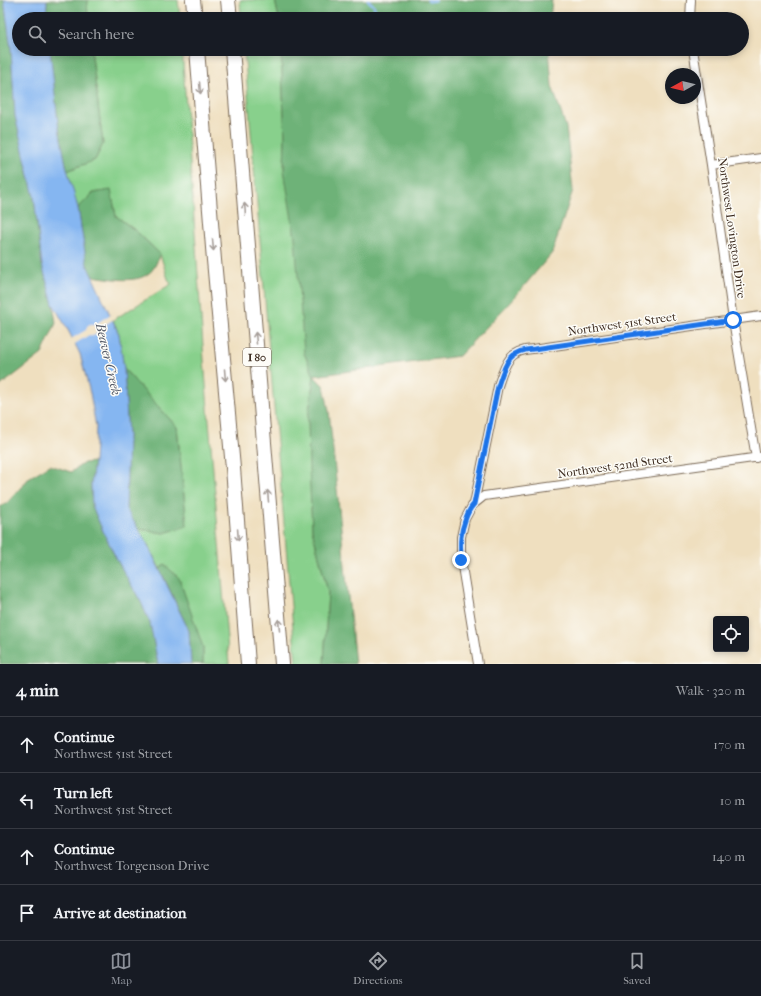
<!DOCTYPE html>
<meta charset="utf-8">
<style>
body{margin:0;font-family:"IM FELL French Canon",serif;background:#20242c;color:#f1f3f6}
.controls{position:absolute;right:12px;bottom:12px;display:grid;overflow:hidden;border-radius:4px;box-shadow:0 2px 6px #0003}
.controls button{width:36px;height:36px;display:grid;place-items:center;padding:0;border:0;border-bottom:1px solid #363941;background:#171b24;color:#f1f3f6;font:20px sans-serif}
.compass{position:absolute;left:665px;top:68px;width:36px;height:36px;border-radius:50%;background:#171b24;box-shadow:0 2px 6px #0003;rotate:262deg}
.stop{position:absolute;width:12px;height:12px;margin:-9px;border:3px solid #1a73e8;border-radius:50%;background:#fff}
.stop.end{background:#1a73e8;border-color:#fff;box-shadow:0 1px 4px #0008}
.list{margin:0;padding:0;list-style:none}
h2{display:flex;justify-content:space-between;align-items:center;height:52px;margin:0;padding:0 16px;font-size:17px}
h2 small{font-size:13px;font-weight:400;color:#9ea1a6}
.list li{display:grid;grid-template-columns:26px 1fr auto;gap:12px;align-items:center;box-sizing:border-box;height:56px;padding:0 16px;border-top:1px solid #363941}
.list b{display:block;font-size:15px;white-space:nowrap}
.list p{margin:0;font-size:13px;white-space:nowrap;color:#9ea1a6}
.list em{font-size:13px;font-style:normal;color:#9ea1a6}
.icon{flex:none;width:22px;height:22px;fill:none;stroke:currentColor;stroke-width:2;stroke-linecap:round;stroke-linejoin:round}
.map{position:relative;flex:none;width:761px;height:664px;overflow:hidden}
.search{position:absolute;background:#171b24;box-shadow:0 2px 6px #0003;left:12px;right:12px;top:12px;height:44px;display:flex;align-items:center;gap:10px;box-sizing:border-box;padding:0 14px;border-radius:22px;color:#9ea1a6;font-size:15px}
.sheet{height:276px;background:#171b24}
nav{display:flex;justify-content:space-around;align-items:center;box-sizing:border-box;height:56px;border-top:1px solid #363941;background:#171b24;font-size:11px;color:#9ea1a6}
nav a{display:grid;justify-items:center;gap:2px}
nav .on{color:#8c9099}
.map>svg:first-child{display:block}
.green{fill:#88d08c;stroke:#627d55}
.forest{fill:#6eb278;stroke:#546e4b}
.water{fill:#85b6f1;stroke:#607088}
.pier{fill:#efdfbf}
.lines{fill:none;stroke-linecap:round;stroke-linejoin:round}
.stream{stroke:#85b6f1;stroke-width:2.5}
.street-casing{stroke:#7a6956;stroke-width:10}
.highway-casing{stroke:#7a6956;stroke-width:16}
.street{stroke:#fff;stroke-width:8}
.highway{stroke:#fff;stroke-width:14}
.oneway{stroke:#a79f9a}
.route{stroke:#1a73e8;stroke-width:5}
.labels{text-anchor:middle;stroke-width:3;stroke-linejoin:round;paint-order:stroke}
.shield{fill:#fdfcf7;stroke:#75695f;stroke-width:1}
.shield-label{font-size:11px;font-weight:bold;fill:#3b2a1e}
.street-label{font-size:12px;fill:#3b2a1e;stroke:#fdfcf7}
.water-label{font-size:13px;font-style:italic;fill:#555b68;stroke:#fdfcf7}
</style>
<div class="map">
<svg width="761" height="664" viewBox="0 0 761 664">
<rect width="100%" height="100%" fill="#fdfcf7"/>
<filter id="ink" filterUnits="userSpaceOnUse"><feTurbulence type="fractalNoise" baseFrequency=".025" numOctaves="2"/><feDisplacementMap in="SourceGraphic" scale="8" xChannelSelector="R" yChannelSelector="G"/><feConvolveMatrix kernelMatrix="1 2 1 2 8 2 1 2 1" color-interpolation-filters="sRGB"/></filter>
<filter id="wash" filterUnits="userSpaceOnUse"><feTurbulence type="fractalNoise" baseFrequency=".012" numOctaves="4" result="noise"/><feDisplacementMap in="SourceGraphic" scale="16" xChannelSelector="R" yChannelSelector="G"/><feGaussianBlur stdDeviation="0.9" result="paint"/><feColorMatrix in="noise" values="0 0 0 0 0 0 0 0 0 0 0 0 0 0 0 0 0 1.4 0 .05"/><feComposite in="paint" operator="in"/></filter>
<g filter="url(#wash)">
<rect width="100%" height="100%" fill="#efdfbf"/>
<path class="green" d="M87 0H178L180 19H88Z
M240 0H275L279 19H241Z
M91 49H182L204 360 229 664H203V647L165 564 160 569 146 541 138 529 164 533 187 526 177 427 124 369 119 334 113 320 171 284 168 279 160 254 136 231 116 216 111 191 93 193 78 208 67 171 95 160 103 144Z
M244 49H281L285 138 284 169 366 113 304 353 314 376 308 418 312 529 328 592 324 664H296L272 384Z"/>
<path class="forest" d="M0 0H4L11 49 15 116 34 197 42 265 53 304 56 323 42 354 0 386Z
M47 0H87L88 19H46Z
M275 0H552L550 19H279Z
M50 49H91L103 144 95 160 67 171 58 123Z
M281 49H549L552 86 566 127 573 190 552 253 514 298 459 356 314 376 324 386 329 411 355 664H324L328 592 312 529 309 467 308 418 314 376 304 353 295 238 284 170 285 138Z
M111 190 116 216 136 231 160 254C158 259 156 265 153 269 141 286 109 278 92 276L87 265 78 208 93 193Z
M124 369 177 427 187 526 164 533 138 529 126 509 128 435Z
M94 462 91 485 92 506 102 529 117 560 141 602 150 623 158 664H0V507L7 503 30 477 50 465 71 472 84 463Z
M164 564 179 578 203 647V664H191L189 631 160 569Z"/>
<path class="water" d="M4 0H47L46 19H19V49H50L58 123 66 165 78 208 87 265 119 334 124 369 128 435 126 509 146 541 189 631 191 664H158L150 623 141 602 117 560 102 529 92 506 91 485 94 462 96 427 90 393 80 354 69 332 53 304 42 265 34 197 15 116 11 49Z"/>
<path class="pier" d="M111 314 114 319 97 330 96 334 93 336 89 335 73 345 71 339 86 330 87 326 90 324 94 325Z"/>
<g class="lines">
<path class="stream" d="M368 0 374 6 377 19
M428 0 431 1 435 0"/>
</g>
</g>
<g filter="url(#ink)">
<g class="lines">
<g class="street-casing">
<path id="street" d="M690 19 691 0
M693 49 711 165 733 320 756 458
M711 165 761 158
M474 504 484 496 760 457
M478 664 461 560V537L465 519 472 506 474 504 498 386C505 365 508 350 533 349L761 316"/>
</g>
<g class="highway-casing">
<path id="highway" d="M193 0 195 19
M228 0 230 19
M197 49 214 260 233 468 248 664
M232 49 282 664"/>
</g>
<use href="#street" class="street"/>
<use href="#highway" class="highway"/>
</g>
<defs><path id="oneway-shaft" d="M-6 0H5M1.5-3L5.5 0L1.5 3" fill="none" stroke-width="1.6" stroke-linecap="round" stroke-linejoin="round"/></defs>
<g class="oneway">
<use href="#oneway-shaft" transform="translate(200 88) rotate(85)"/>
<use href="#oneway-shaft" transform="translate(245 209) rotate(-95)"/>
<use href="#oneway-shaft" transform="translate(213 245) rotate(85)"/>
<use href="#oneway-shaft" transform="translate(256 338) rotate(-95)"/>
<use href="#oneway-shaft" transform="translate(225 375) rotate(85)"/>
<use href="#oneway-shaft" transform="translate(268 496) rotate(-95)"/>
<use href="#oneway-shaft" transform="translate(238 535) rotate(86)"/>
<use href="#oneway-shaft" transform="translate(279 625) rotate(-95)"/>
</g>
</g>
<g class="lines" filter="url(#ink)">
<path class="route" d="M461 560C461 553 460 545 461 537 462 528 467 511 474 504L498 386C505 365 508 350 534 349L733 320"/>
</g>
<g class="labels">
<rect class="shield" x="243" y="348" width="28" height="18" rx="3"/>
<g class="shield-label">
<text x="257" y="361">I 80</text>
</g>
<g class="street-label">
<text transform="translate(732 228) rotate(82)" y="4">Northwest Lovington Drive</text>
<text transform="translate(622 324) rotate(-8)" y="4">Northwest 51st Street</text>
<text transform="translate(615 466) rotate(-8)" y="4">Northwest 52nd Street</text>
</g>
<g class="water-label">
<text transform="translate(109 359) rotate(77)" y="5">Beaver Creek</text>
</g>
</g>
</svg>
<div class="controls">
<button><svg class="icon" aria-label="locate" viewBox="0 0 24 24"><circle cx="12" cy="12" r="6"/><path d="M12 2v4M12 18v4M2 12h4M18 12h4"/></svg></button>
</div>
<svg class="compass" viewBox="-18 -18 36 36"><path d="M0-13l5 13h-10z" fill="#e53935"/><path d="M0 13l5-13h-10z" fill="#9ea1a6"/></svg>
<div class="stop" style="left:733px;top:320px"></div>
<div class="stop end" style="left:461px;top:560px"></div>
<div class="search"><svg class="icon" aria-label="search" viewBox="0 0 24 24"><circle cx="10" cy="10" r="6"/><path d="M15 15l6 6"/></svg>Search here</div>
</div>
<section class="sheet">
<h2>4 min<small>Walk · 320 m</small></h2>
<ul class="list">
<li><svg class="icon" aria-label="ahead" viewBox="0 0 24 24"><path d="M12 20V5M6 11l6-6 6 6"/></svg><div><b>Continue</b><p>Northwest 51st Street</p></div><em>170 m</em></li>
<li><svg class="icon" aria-label="left" viewBox="0 0 24 24"><path d="M17 20v-9H6M10 6l-5 5 5 5"/></svg><div><b>Turn left</b><p>Northwest 51st Street</p></div><em>10 m</em></li>
<li><svg class="icon" aria-label="ahead" viewBox="0 0 24 24"><path d="M12 20V5M6 11l6-6 6 6"/></svg><div><b>Continue</b><p>Northwest Torgenson Drive</p></div><em>140 m</em></li>
<li><svg class="icon" aria-label="arrive" viewBox="0 0 24 24"><path d="M6 21V4h12l-3 4 3 4H6"/></svg><div><b>Arrive at destination</b></div></li>
</ul>
</section>
<nav>
<a class="on"><svg class="icon" aria-label="map" viewBox="0 0 24 24"><path d="M3 6l6-2 6 2 6-2v14l-6 2-6-2-6 2zM9 4v14M15 6v14"/></svg>Map</a>
<a><svg class="icon" aria-label="directions" viewBox="0 0 24 24"><path d="M12 3l9 9-9 9-9-9zM9 14v-3h6M13 9l2 2-2 2"/></svg>Directions</a>
<a><svg class="icon" aria-label="saved" viewBox="0 0 24 24"><path d="M7 4h10v16l-5-4-5 4z"/></svg>Saved</a>
</nav>
